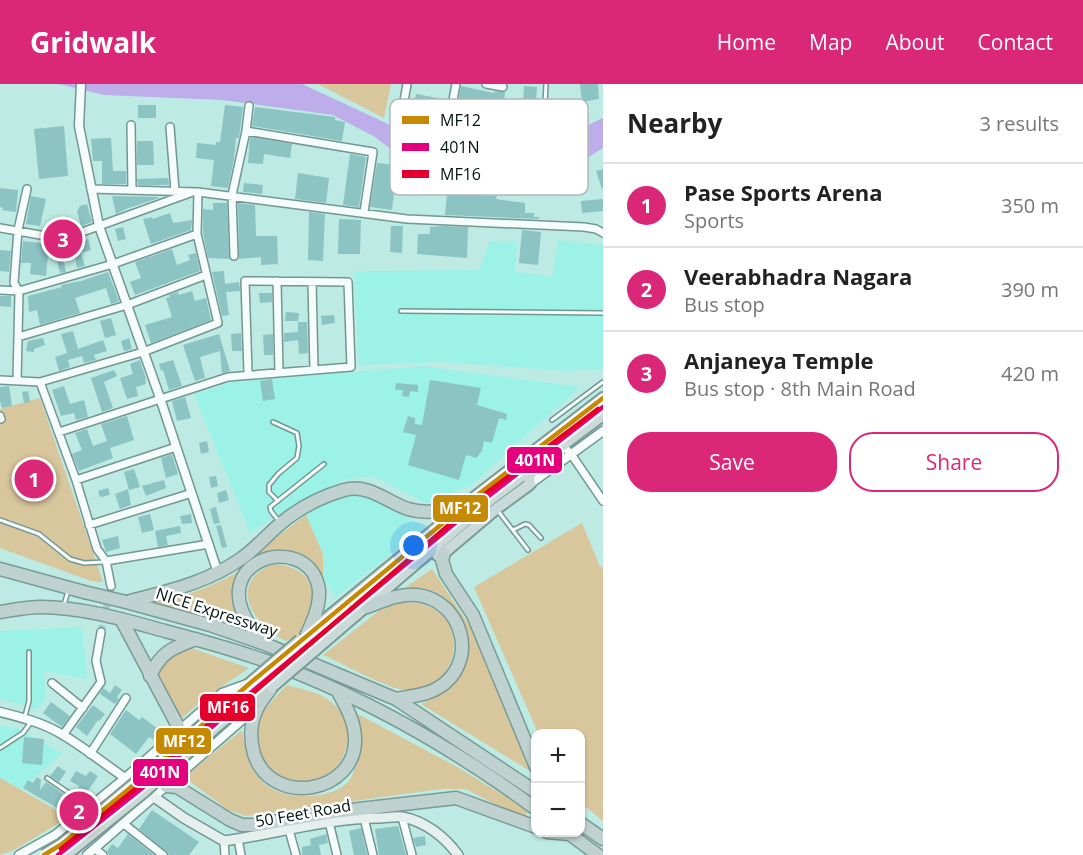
<!DOCTYPE html>
<meta charset="utf-8">
<style>
body{margin:0;font-family:"Open Sans",sans-serif;background:#f6f6f6;color:#222}
.controls{position:absolute;right:18px;bottom:18px;display:grid;overflow:hidden;border-radius:12px;box-shadow:0 2px 4px #0004}
.controls button{width:54px;height:54px;display:grid;place-items:center;padding:0;border:0;border-bottom:2px solid #e0e0e0;background:#fff;color:#222;font:30px sans-serif}
.you{position:absolute;left:414px;top:462px;width:21px;height:21px;margin:-15px;border:4px solid #fff;border-radius:50%;background:#1a73e8;box-shadow:0 0 0 9px #1a73e833}
.badge{display:grid;place-items:center;width:39px;height:39px;border-radius:50%;background:#db2777;color:#fff;font-size:20px;font-weight:700}
.pin{position:absolute;translate:-50% -50%;border:3px solid #fff;box-shadow:0 2px 6px #0006}
.list{margin:0;padding:0;list-style:none}
h2{display:flex;justify-content:space-between;align-items:center;height:78px;margin:0;padding:0 24px;font-size:26px}
h2 small{font-size:20px;font-weight:400;color:#767676}
.list li{display:grid;grid-template-columns:39px 1fr auto;gap:18px;align-items:center;box-sizing:border-box;height:84px;padding:0 24px;border-top:2px solid #e0e0e0}
.list b{display:block;font-size:22px;white-space:nowrap}
.list p{margin:0;font-size:20px;white-space:nowrap;color:#767676}
.list em{font-size:20px;font-style:normal;color:#767676}
.actions{display:flex;gap:12px;padding:18px 24px}
.actions a{flex:1;padding:14px 0;border:2px solid #db2777;border-radius:24px;text-align:center;font-size:21px;color:#db2777}
.actions .main{background:#db2777;color:#fff}
.map{position:relative;flex:none;width:603px;height:771px;overflow:hidden}
header{display:flex;align-items:center;gap:36px;box-sizing:border-box;height:84px;padding:0 30px;background:#db2777;color:#fff}
header strong{font-size:28px}
nav{display:flex;gap:33px;margin-inline-start:auto;font-size:21px}
main{display:flex}
aside{flex:1;background:#fff}
.map>svg:first-child{display:block}
.built{fill:#9cf2e7}
.green{fill:#d8c69c}
.water{fill:#bdadea}
.building{fill:#8cc3c3}
.lines{fill:none;stroke-linecap:round;stroke-linejoin:round}
.minor-tunnel{stroke:#a2cac4;stroke-width:7;stroke-dasharray:7 3.5;stroke-linecap:butt}
.service-casing{stroke:#729793;stroke-width:6}
.minor-casing{stroke:#729793;stroke-width:10}
.tertiary-casing{stroke:#729793;stroke-width:11}
.secondary-casing{stroke:#729793;stroke-width:12}
.trunk-casing{stroke:#799b96;stroke-width:14}
.motorway-casing{stroke:#799b96;stroke-width:15}
.service{stroke:#f5fcfb;stroke-width:3}
.minor{stroke:#f5fcfb;stroke-width:7}
.tertiary{stroke:#f5fcfb;stroke-width:8}
.secondary{stroke:#e5efee;stroke-width:9}
.trunk{stroke:#cadad8;stroke-width:10}
.motorway{stroke:#bfd2d0;stroke-width:12}
.trunk-bridge-casing{stroke:#799b96;stroke-width:14;stroke-linecap:butt}
.motorway-bridge-casing{stroke:#799b96;stroke-width:15;stroke-linecap:butt}
.trunk-bridge{stroke:#cadad8;stroke-width:10}
.motorway-bridge{stroke:#bfd2d0;stroke-width:12}
.bus-1-casing{stroke:#fff;stroke-width:9}
.bus-2-casing{stroke:#fff;stroke-width:9}
.bus-3-casing{stroke:#fff;stroke-width:9}
.bus-1{stroke:#c68903;stroke-width:4.5}
.bus-2{stroke:#e5007d;stroke-width:4.5}
.bus-3{stroke:#e4002b;stroke-width:4.5}
.labels{text-anchor:middle;stroke-width:5;stroke-linejoin:round;paint-order:stroke}
.street-label{font-size:16px;fill:#001411;stroke:#fff}
.key{fill:#fff;stroke:#b2b8b8;stroke-width:1.5}
.key-label{font-size:16px;fill:#001411}
.line-badge{stroke:#fff;stroke-width:2}
.badge-label{font-size:16px;text-anchor:middle;font-weight:bold;fill:#fff}
</style>
<header>
<strong>Gridwalk</strong>
<nav><a>Home</a><a>Map</a><a>About</a><a>Contact</a></nav>
</header>
<main>
<div class="map">
<svg width="603" height="771" viewBox="0 0 603 771">
<rect width="100%" height="100%" fill="#beeae4"/>
<path class="built" d="M558 156 603 161V285L566 287 443 278 359 281 354 187 479 186 490 157 517 158 515 187 552 193Z
M422 282 580 303 471 401 426 419 372 392 344 396 287 425 250 449 194 310 233 298Z
M355 410 374 416 425 443 336 513 323 493V470L306 431 320 422Z
M82 543 87 595 44 587 46 614 37 625 0 615V547Z
M0 642 16 644 62 669 21 705 0 694Z"/>
<path class="green" d="M318 0H391L384 34Z
M40 314 103 498 91 497 0 464V325Z
M306 431 323 470V493C307 467 285 457 256 472V469Z
M582 439 600 483 603 482V737L581 719 580 650 538 649 474 503Z
M274 480C305 482 320 501 309 531 307 537 304 548 299 552 296 554 289 556 285 557 252 540 226 498 274 480Z
M432 485 477 553 535 690 421 620C457 605 483 570 459 533 453 524 448 515 438 509 428 504 417 504 406 503Z
M241 486 235 494 231 515 239 540 202 528 161 524 156 523 155 516C186 513 214 502 241 486Z
M403 518C477 517 464 612 404 606 386 604 342 579 323 571L380 526Z
M185 562 249 584 205 614 182 634 156 594 163 578Z
M287 601C300 605 314 607 326 614 374 646 335 717 284 694 272 689 264 681 260 668 258 664 256 660 255 655 252 635 275 614 287 601Z
M358 630 459 684 524 724 528 727 525 734H521L466 705H440L246 732 228 726 184 693 242 646C248 690 263 714 312 712 324 711 340 707 349 697 352 694 353 688 355 684 363 665 361 650 358 630Z
M0 694 69 733 14 766 0 771Z"/>
<path class="water" d="M59 0H302L390 41 447 78 470 84 514 82 537 75 582 44 603 34V64L555 94 498 104 429 95 375 53 333 31 222 16 104 11Z"/>
<path class="building" d="M580 0H598L599 15 582 18Z
M461 2 494 9 495 7 505 8 503 25 458 18Z
M524 2 537 3 536 18H540L538 24 523 22Z
M416 10 443 15 435 55 410 43Z
M138 21H156V34H138Z
M225 21 243 23 240 46 239 54H236L234 75 228 104 211 102 214 76 196 74 197 59 216 61V58H220Z
M255 23 335 33V36L345 38 342 57 252 42Z
M64 42 68 92 39 95 34 45Z
M250 53 292 60 290 74 264 70 263 80 248 79Z
M111 54 113 87H126V100H102V77H93L91 55Z
M137 57H153L154 81H137Z
M350 70 366 73 359 123 343 121Z
M377 79 397 81 392 126 370 123Z
M603 85V104L602 105 596 87Z
M298 89 329 94 326 119 295 115Z
M168 94 169 101H138L137 95Z
M244 99 263 101 262 110 243 108Z
M448 99 464 100V103L478 104 477 111 497 112 496 115 525 119V129H534V133H539V135L445 131Z
M0 104 18 106 16 128 2 126 3 124 0 123Z
M31 112 46 115 40 142 26 140Z
M112 112 158 113 159 114 126 125 116 130Z
M603 115V127L582 129 581 117Z
M213 119H227L229 175 208 174 203 149V125L213 126Z
M238 119 255 121 256 152H277L278 180 261 181V173L239 175Z
M87 120 92 138 81 142 77 128 80 122Z
M309 128 325 130 323 177 308 176Z
M170 129 173 139 192 136 191 146 151 160 143 135 152 133V135Z
M339 135 361 136 360 170H338Z
M391 142H403L402 169 390 168Z
M443 142 468 143 467 174 417 170 418 150H430V143Z
M123 143 126 155 118 157 115 145Z
M522 146 541 148 538 181 519 179Z
M88 155 91 166 81 169 85 182 77 184 75 172 63 175 66 188 60 189 54 165Z
M23 157 49 160 46 192 30 190 31 179H21Z
M172 165 177 181 190 176 188 171 196 169 200 187 135 211 130 198 141 194 135 178Z
M0 166 11 167 9 188 0 187Z
M224 187 225 200 239 198 240 207 226 208 229 231 222 232 212 188Z
M108 188 119 217 111 220 106 204 75 214 80 229 40 241 37 226 29 228 28 212 62 203 61 201 81 197Z
M192 207 195 217 206 214 211 236 151 259 145 241 172 233 166 214 170 213 169 211 178 208 179 211Z
M259 209H272V218L260 219Z
M0 212H11V223L0 222Z
M286 228 299 229 298 237H285Z
M334 231 335 239 322 241 321 232Z
M111 234 116 251 105 254 100 237Z
M298 238H307L308 269 299 270 298 256 284 258V249L298 248Z
M73 247 78 265 103 256 107 267 94 271 96 276 84 279 82 272 68 276 70 283 59 287 55 273 67 269 61 250Z
M241 249 242 267H232L231 250Z
M219 250 230 287 222 289 220 267 200 273 205 294 195 297 183 261Z
M273 250V271H264L263 251Z
M43 254 45 261 34 265V268L26 267 28 257Z
M129 254 132 265 124 267 121 257Z
M140 276 146 295H145L146 300 136 303 138 312 127 315 120 294 133 290 130 280Z
M173 276 182 302 169 306 163 286 161 287 159 280Z
M114 286 117 292 104 298 113 324 102 328 91 294Z
M272 295 275 315 263 317 260 297Z
M430 296 481 304 477 321 507 330 506 336 499 334 492 359 484 357 482 367 476 374 466 371 459 396 408 381 416 351 403 348 408 332 415 334V340L422 341Z
M396 299 418 301V308L410 307 409 313 402 312 403 306H395Z
M9 302 12 322 2 324 0 317V303Z
M64 302 70 320 84 316 88 333 76 336 74 329 61 332 52 306Z
M28 307 30 318 24 319 22 308Z
M185 313 191 334 177 337 172 317Z
M127 332 134 356 110 364 113 374 79 387 72 370 82 366 75 349 87 345 93 362 107 357 101 340Z
M207 357 209 368 201 370 199 359Z
M172 370 178 390 166 394 161 374Z
M134 385 140 403 129 406 124 388Z
M216 392 218 402 211 404 209 393Z
M164 396 166 404 146 412 142 402Z
M108 404 110 411 100 413 98 407Z
M128 405 131 421 120 425 115 410Z
M226 406 229 416 219 419 217 409Z
M216 423 220 439 214 440 210 425Z
M150 430 154 446 142 449 138 433Z
M191 430 192 439 182 440 180 432Z
M221 441 227 463 222 464 216 442Z
M180 442 181 449 166 452 168 461 158 463 155 447Z
M118 452 120 464 106 468 102 456Z
M115 601 122 606 117 613 119 615 115 620 100 610 103 604 110 609Z
M51 618 70 632 62 643 43 629Z
M93 621 105 630 99 637 98 636 87 652 76 643Z
M126 626 139 636 142 633 161 647 154 656 149 653 136 670 110 650Z
M24 653 44 655 42 681 22 679Z
M58 682 66 688 59 698 50 692Z
M76 687 86 692 90 687 98 692 83 714 75 708 79 702 70 697Z
M37 693 41 696 40 706 46 698 80 721 78 724 69 731 23 704 28 696 33 699Z
M152 726 199 758 189 771H169L166 767 139 745Z
M398 742 406 771H379L375 745Z
M361 744 367 771H354L349 747Z
M128 750 154 771H109L107 767 112 760 118 764Z
M326 750 328 759 319 761 321 771H302V763L311 761 310 755Z
M425 752 426 761 416 763 413 754Z"/>
<g class="lines">
<path class="minor-tunnel" d="M101 548 111 502"/>
<g class="service-casing">
<path id="service" d="M506 23 540 28 545 20 546 0
M401 227 603 229
M552 336 603 298
M273 338 297 349 299 362 297 374 278 390 269 401V408L278 417
M498 427 528 466
M0 436 39 450 70 475 84 479 104 478
M278 436 271 427 270 423 324 380
M513 446 525 440 529 441 541 454
M64 521 68 507
M25 632 29 617V568
M0 664 23 649 31 638
M47 694 88 722"/>
</g>
<g class="minor-casing">
<path id="minor" d="M486 0 503 3
M400 40 407 0
M131 41 132 106
M170 43 175 107
M246 47 249 22
M445 59 456 0
M91 105 198 108 407 135 584 143 596 145 603 149
M198 108 197 150 218 239 143 268 40 298 76 396 97 465 106 477 209 460
M0 144 63 155 190 109
M197 150 113 180 19 207 18 253 127 221 206 191
M234 172 232 111 246 47 373 68 364 128
M277 197 279 289
M312 198 314 286
M0 206 19 207
M19 207 14 199 18 146 27 105
M0 296 40 298
M17 297 18 253
M0 332 1 335
M59 348 228 293 351 283 348 198 245 197 248 288
M562 361 571 370 603 417
M76 396 176 363
M89 441 192 409
M106 477 111 502
M52 599 83 624
M63 651 101 598 96 577 101 548
M90 670 126 614
M402 733 412 771
M364 734 373 771
M329 738 337 771
M124 740 163 771
M289 746 296 771
M238 755 241 771
M224 757 225 771
M95 765 103 771"/>
</g>
<g class="tertiary-casing">
<path id="tertiary" d="M81 0 79 42 99 142 160 314 218 489
M530 400 603 347
M0 628C20 633 40 638 58 648 90 666 117 691 148 709
M19 771 55 751 124 695 222 609 247 600
M87 771 242 636 257 616"/>
</g>
<g class="secondary-casing">
<path id="secondary" d="M154 713 184 734 224 757C276 750 327 734 379 734 386 734 395 732 402 733 425 737 445 753 458 771"/>
</g>
<g class="trunk-casing">
<path id="trunk" d="M437 471 444 469 496 425 530 400 528 388
M306 551 467 419 603 314
M314 567 490 416 603 331
M209 637 249 600
M215 644 234 628 266 608"/>
</g>
<g class="motorway-casing">
<path id="motorway" d="M444 469 442 476 446 490 473 531 536 683
M0 485 84 508
M126 518 210 541 265 560 396 615 536 708
M127 518C168 507 207 499 242 474 256 464 267 451 280 440 299 424 320 413 344 406 368 399 387 418 408 425 428 431 448 426 467 419
M367 523C383 517 400 509 417 511 460 516 478 571 445 599 431 611 413 612 396 615
M0 528C13 526 27 523 41 523 82 523 125 536 165 547 210 559 257 572 300 590 383 624 463 671 536 725
M121 535 180 646
M264 559C187 478 310 441 319 506 320 522 313 537 307 550
M150 592C161 568 172 564 196 555
M272 603C267 610 260 617 257 625 250 639 250 656 254 670 272 725 358 709 355 653 354 635 345 621 337 606
M166 702 177 703 230 736 242 741H255L333 728 456 714 536 743
M580 739 603 755
M547 748 569 750
M567 748 598 771"/>
</g>
<use href="#service" class="service"/>
<use href="#minor" class="minor"/>
<use href="#tertiary" class="tertiary"/>
<use href="#secondary" class="secondary"/>
<use href="#trunk" class="trunk"/>
<use href="#motorway" class="motorway"/>
<g class="trunk-bridge-casing">
<path id="trunk-bridge" d="M249 600 300 556
M272 603 314 567
M44 771 62 760 209 637
M66 771 144 708 215 644"/>
</g>
<g class="motorway-bridge-casing">
<path id="motorway-bridge" d="M84 508 126 518"/>
</g>
<use href="#trunk-bridge" class="trunk-bridge"/>
<use href="#motorway-bridge" class="motorway-bridge"/>
<g class="bus-1-casing">
<path id="bus-1" d="M44 771 62 760 136 699 249 600 467 419 603 314"/>
</g>
<g class="bus-2-casing">
<path id="bus-2" d="M58 771 141 705 254 606 472 425 603 323"/>
</g>
<g class="bus-3-casing">
<path id="bus-3" d="M61 765 139 702 229 622 253 609 267 597 485 410 598 325"/>
</g>
<use href="#bus-1" class="bus-1"/>
<use href="#bus-2" class="bus-2"/>
<use href="#bus-3" class="bus-3"/>
</g>
<g class="labels">
<g class="street-label">
<text transform="translate(217 528) rotate(18)" y="6">NICE Expressway</text>
<text transform="translate(303 729) rotate(-10)" y="6">50 Feet Road</text>
</g>
</g>
<rect x="390" y="15" width="198" height="96" rx="9" class="key"/>
<rect x="402" y="32" width="27" height="8" fill="#c68903"/>
<rect x="402" y="59" width="27" height="8" fill="#e5007d"/>
<rect x="402" y="86" width="27" height="8" fill="#e4002b"/>
<g class="key-label">
<text x="440" y="42">MF12</text>
<text x="440" y="69">401N</text>
<text x="440" y="96">MF16</text>
</g>
<g class="line-badge">
<rect x="506" y="362" width="57" height="28" rx="6" fill="#e5007d"/>
<rect x="432" y="410" width="57" height="29" rx="6" fill="#c68903"/>
<rect x="199" y="609" width="57" height="29" rx="6" fill="#e4002b"/>
<rect x="155" y="643" width="57" height="28" rx="6" fill="#c68903"/>
<rect x="132" y="674" width="57" height="29" rx="6" fill="#e5007d"/>
</g>
<g class="badge-label">
<text x="535" y="382">401N</text>
<text x="460" y="430">MF12</text>
<text x="228" y="629">MF16</text>
<text x="184" y="663">MF12</text>
<text x="160" y="694">401N</text>
</g>
</svg>
<div class="controls">
<button>+</button>
<button>−</button>
</div>
<div class="you"></div>
<div class="pin badge" style="left:34px;top:395px">1</div>
<div class="pin badge" style="left:79px;top:727px">2</div>
<div class="pin badge" style="left:63px;top:155px">3</div>
</div>
<aside>
<h2>Nearby<small>3 results</small></h2>
<ul class="list">
<li><span class="badge">1</span><div><b>Pase Sports Arena</b><p>Sports</p></div><em>350 m</em></li>
<li><span class="badge">2</span><div><b>Veerabhadra Nagara</b><p>Bus stop</p></div><em>390 m</em></li>
<li><span class="badge">3</span><div><b>Anjaneya Temple</b><p>Bus stop · 8th Main Road</p></div><em>420 m</em></li>
</ul>
<div class="actions"><a class="main">Save</a><a>Share</a></div>
</aside>
</main>
